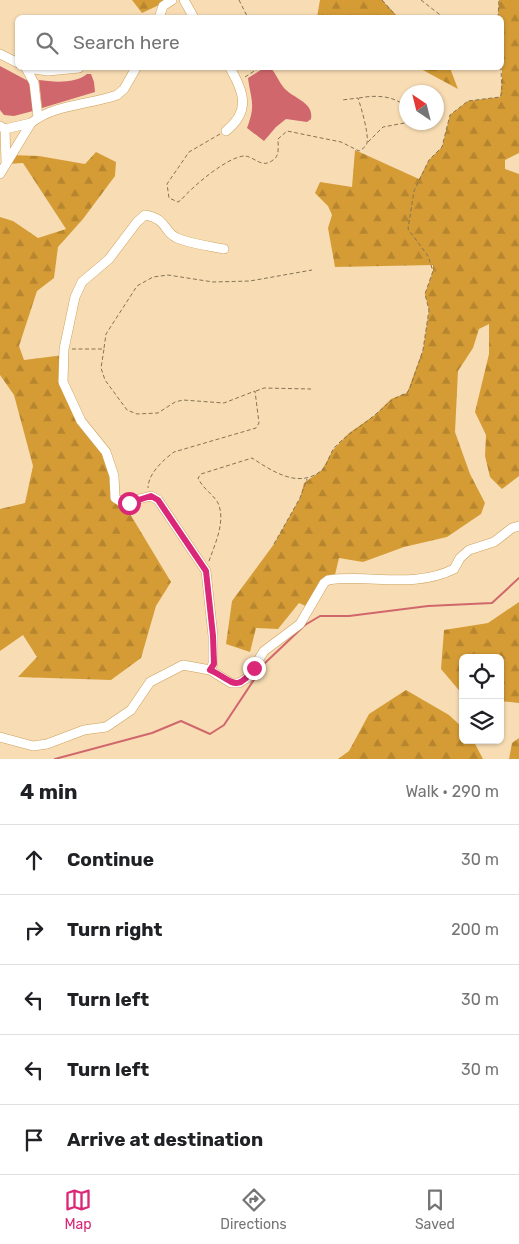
<!DOCTYPE html>
<meta charset="utf-8">
<style>
body{margin:0;font-family:Rubik,sans-serif;background:#f6f6f6;color:#202124}
.controls{position:absolute;right:15px;bottom:15px;display:grid;overflow:hidden;border-radius:8px;box-shadow:0 1px 4px #0004}
.controls button{width:45px;height:45px;display:grid;place-items:center;padding:0;border:0;border-bottom:1px solid #e0e0e0;background:#fff;color:#202124;font:25px sans-serif}
.compass{position:absolute;left:399px;top:85px;width:45px;height:45px;border-radius:50%;background:#fff;box-shadow:0 1px 4px #0004;rotate:325deg}
.stop{position:absolute;width:15px;height:15px;margin:-11px;border:4px solid #db2777;border-radius:50%;background:#fff}
.stop.end{background:#db2777;border-color:#fff;box-shadow:0 1px 5px #0008}
.list{margin:0;padding:0;list-style:none}
h2{display:flex;justify-content:space-between;align-items:center;height:65px;margin:0;padding:0 20px;font-size:21px}
h2 small{font-size:16px;font-weight:400;color:#757577}
.list li{display:grid;grid-template-columns:32px 1fr auto;gap:15px;align-items:center;box-sizing:border-box;height:70px;padding:0 20px;border-top:1px solid #e0e0e0}
.list b{display:block;font-size:19px;white-space:nowrap}
.list em{font-size:16px;font-style:normal;color:#757577}
.icon{flex:none;width:28px;height:28px;fill:none;stroke:currentColor;stroke-width:2;stroke-linecap:round;stroke-linejoin:round}
.map{position:relative;flex:none;width:519px;height:759px;overflow:hidden}
.search{position:absolute;background:#fff;box-shadow:0 1px 4px #0004;left:15px;right:15px;top:15px;height:55px;display:flex;align-items:center;gap:12px;box-sizing:border-box;padding:0 18px;border-radius:8px;color:#757577;font-size:19px}
.sheet{height:415px;background:#fff}
nav{display:flex;justify-content:space-around;align-items:center;box-sizing:border-box;height:70px;border-top:1px solid #e0e0e0;background:#fff;font-size:14px;color:#757577}
nav a{display:grid;justify-items:center;gap:2px}
nav .on{color:#db2777}
.map>svg:first-child{display:block}
.forest{fill:url(#forest-firs)}
.water{fill:#d0676d}
.lines{fill:none;stroke-linecap:round;stroke-linejoin:round}
.stream{stroke:#d0676d;stroke-width:2}
.minor-casing{stroke:#cca05a;stroke-width:10}
.path{stroke:#857255;stroke-width:1;stroke-dasharray:4 2.5;stroke-linecap:butt}
.minor{stroke:#fff;stroke-width:9}
.route{stroke:#db2777;stroke-width:6}
</style>
<div class="map">
<svg width="519" height="759" viewBox="0 0 519 759">
<defs>
<pattern id="forest-firs" width="22" height="20" patternUnits="userSpaceOnUse" patternTransform="scale(1.25)"><rect width="22" height="20" fill="#d59c36"/><path d="M5 1l3.5 6h-7zM16 11l3.5 6h-7z" fill="#b6852e"/></pattern>
</defs>
<rect width="100%" height="100%" fill="#f8ddb4"/>
<path class="forest" d="M132 0H172L163 6 159 5 142 13Z
M320 0H382L398 17H317Z
M499 0H519V153L505 160V169L519 174V476L502 489 490 477 485 456 486 435 475 412 489 354V324L479 329 473 348 458 371 455 432 470 474 485 503 481 514 447 537 404 547 363 562 339 558 334 579 328 580 310 608 299 603 278 629 256 628 250 652 226 644 232 601 274 544 300 498 304 483 322 470 333 450 349 433 375 415 391 399 407 393 423 350 429 310 425 294 433 271V265L335 267 328 228 332 215 328 206 315 193 320 182 352 187 355 150 419 179 429 160 442 147 450 115 468 101 500 97 502 80V18L498 17Z
M419 68H450L458 89Z
M96 152 116 162 115 176 83 219 58 247 54 278 37 291 19 346 24 360 64 355 63 382 71 400 103 447 115 489 171 582 156 606 141 658 111 680 18 677 37 657 23 635 0 651V509L25 503 33 466 14 395 0 375V217L13 221 38 238 66 229 23 163 6 164 11 155 39 156 85 164Z
M519 602V703L500 701V658H463V695L441 669 444 630 488 623Z
M406 690 449 715 463 728V740H473L483 759H338L349 751 369 714Z
M519 738V759H509L512 743Z"/>
<path class="water" d="M0 66 30 82 33 111 14 116 4 115 0 110Z
M264 68H271C276 74 279 82 284 88 294 99 314 102 311 119L307 122 286 119 276 127 264 141 247 128C256 104 251 101 248 78Z
M87 74H91L94 82 95 92 42 108 39 80C53 82 75 84 87 74Z"/>
<g class="lines">
<path class="stream" d="M55 759 152 733 181 721 210 734 224 725 265 663 305 625 320 616H349L428 606 492 603 519 578"/>
<g class="minor-casing">
<path id="minor" d="M184 0 194 18
M159 18 163 6 172 0
M0 54 18 63
M26 68 34 83 38 117
M27 68 48 71 79 68
M0 126 5 129 6 163
M5 129 31 123
M226 131C251 111 244 92 230 68
M0 174 31 123C55 104 89 105 117 95L124 89 136 68
M210 670 213 664V636L206 571 158 500 151 496 123 503 115 498 114 476 106 452 81 421 63 382 64 349 75 297 82 282 109 259 137 222 145 215C168 219 163 232 177 238 191 244 209 246 224 249
M0 737 33 746 47 744 84 730 106 727 131 710 150 682 183 665 210 670 231 683H239L247 678 264 651 300 624 324 583 328 580C370 574 414 589 454 569L460 558 469 550 494 542 512 528 519 526"/>
</g>
<path class="path" d="M239 0 248 18
M382 0 398 18
M421 0 444 18
M498 18 499 0
M245 77 259 68
M359 98C374 95 394 95 406 107
M220 134 189 152 167 184 169 198 178 202 181 200C192 187 228 156 245 156 255 157 262 169 273 160 280 156 278 146 278 139L287 131 341 142 359 151C362 149 366 147 367 143 369 134 361 107 358 98L342 100
M368 142 383 127 410 122
M104 348 106 334 137 286 153 277 168 275 213 282 250 281 312 270
M72 349H104L101 368 105 380 127 410 137 414 158 413 175 402 183 400 224 403 255 391 259 423 256 428 174 452C163 460 148 474 148 488
M256 391 264 388 311 389
M274 544 300 498 307 479
M209 561C215 544 226 521 218 503 213 494 203 489 198 478L201 474 252 458C272 471 298 489 321 471 328 465 329 455 334 448 347 434 362 426 376 414 388 404 390 399 407 393L410 388 423 350 429 310 425 294 433 271 428 256 408 229 414 191 429 160 442 147 450 115 468 101 500 97 502 93 501 68"/>
<use href="#minor" class="minor"/>
</g>
<g class="lines">
<path class="route" d="M129 503 151 496 158 500 206 571 213 636 214 664 210 670C231 679 236 695 254 668"/>
</g>
</svg>
<div class="controls">
<button><svg class="icon" aria-label="locate" viewBox="0 0 24 24"><circle cx="12" cy="12" r="6"/><path d="M12 2v4M12 18v4M2 12h4M18 12h4"/></svg></button>
<button><svg class="icon" aria-label="layers" viewBox="0 0 24 24"><path d="M12 4l9 5-9 5-9-5zM3 14l9 5 9-5"/></svg></button>
</div>
<svg class="compass" viewBox="-18 -18 36 36"><path d="M0-13l5 13h-10z" fill="#e53935"/><path d="M0 13l5-13h-10z" fill="#757577"/></svg>
<div class="stop" style="left:129px;top:503px"></div>
<div class="stop end" style="left:254px;top:668px"></div>
<div class="search"><svg class="icon" aria-label="search" viewBox="0 0 24 24"><circle cx="10" cy="10" r="6"/><path d="M15 15l6 6"/></svg>Search here</div>
</div>
<section class="sheet">
<h2>4 min<small>Walk · 290 m</small></h2>
<ul class="list">
<li><svg class="icon" aria-label="ahead" viewBox="0 0 24 24"><path d="M12 20V5M6 11l6-6 6 6"/></svg><div><b>Continue</b></div><em>30 m</em></li>
<li><svg class="icon" aria-label="right" viewBox="0 0 24 24"><path d="M7 20v-9h11M14 6l5 5-5 5"/></svg><div><b>Turn right</b></div><em>200 m</em></li>
<li><svg class="icon" aria-label="left" viewBox="0 0 24 24"><path d="M17 20v-9H6M10 6l-5 5 5 5"/></svg><div><b>Turn left</b></div><em>30 m</em></li>
<li><svg class="icon" aria-label="left" viewBox="0 0 24 24"><path d="M17 20v-9H6M10 6l-5 5 5 5"/></svg><div><b>Turn left</b></div><em>30 m</em></li>
<li><svg class="icon" aria-label="arrive" viewBox="0 0 24 24"><path d="M6 21V4h12l-3 4 3 4H6"/></svg><div><b>Arrive at destination</b></div></li>
</ul>
</section>
<nav>
<a class="on"><svg class="icon" aria-label="map" viewBox="0 0 24 24"><path d="M3 6l6-2 6 2 6-2v14l-6 2-6-2-6 2zM9 4v14M15 6v14"/></svg>Map</a>
<a><svg class="icon" aria-label="directions" viewBox="0 0 24 24"><path d="M12 3l9 9-9 9-9-9zM9 14v-3h6M13 9l2 2-2 2"/></svg>Directions</a>
<a><svg class="icon" aria-label="saved" viewBox="0 0 24 24"><path d="M7 4h10v16l-5-4-5 4z"/></svg>Saved</a>
</nav>
